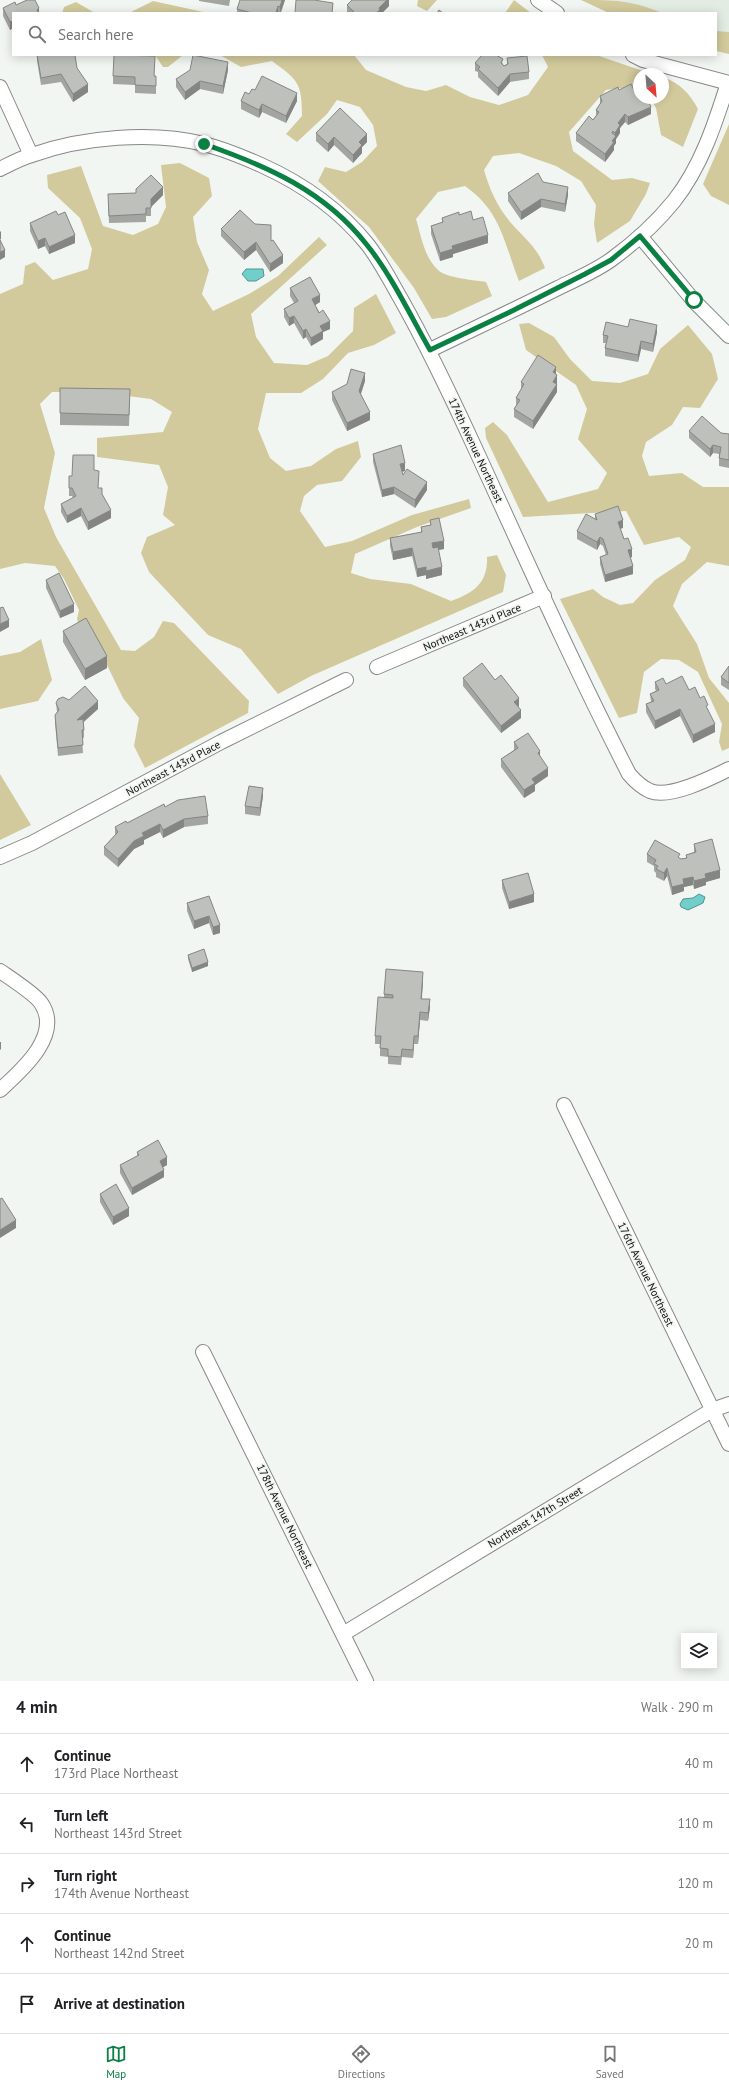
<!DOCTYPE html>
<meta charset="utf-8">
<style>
body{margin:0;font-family:"PT Sans",sans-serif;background:#f2f2f2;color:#202124}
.controls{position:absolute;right:12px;bottom:12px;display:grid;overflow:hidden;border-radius:0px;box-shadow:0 2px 10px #0003}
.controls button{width:36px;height:36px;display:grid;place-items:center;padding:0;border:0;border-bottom:1px solid #e0e0e0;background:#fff;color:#202124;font:20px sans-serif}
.compass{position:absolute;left:633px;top:68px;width:36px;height:36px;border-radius:50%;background:#fff;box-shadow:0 2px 10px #0003;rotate:154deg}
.stop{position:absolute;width:12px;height:12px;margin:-9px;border:3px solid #0b8043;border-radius:50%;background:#fff}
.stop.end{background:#0b8043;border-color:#fff;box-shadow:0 1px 4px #0008}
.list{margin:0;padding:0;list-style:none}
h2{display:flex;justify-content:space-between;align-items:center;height:52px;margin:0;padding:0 16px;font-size:17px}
h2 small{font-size:13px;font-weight:400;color:#757577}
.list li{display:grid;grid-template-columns:26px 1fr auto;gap:12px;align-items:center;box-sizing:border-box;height:60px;padding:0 16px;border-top:1px solid #e0e0e0}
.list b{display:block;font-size:15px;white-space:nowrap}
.list p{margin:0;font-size:13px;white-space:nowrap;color:#757577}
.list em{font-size:13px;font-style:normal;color:#757577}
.icon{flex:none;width:22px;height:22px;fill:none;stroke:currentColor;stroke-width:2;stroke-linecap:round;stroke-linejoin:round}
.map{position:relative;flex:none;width:729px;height:1681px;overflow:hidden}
.search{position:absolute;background:#fff;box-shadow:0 2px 10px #0003;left:12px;right:12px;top:12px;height:44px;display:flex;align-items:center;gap:10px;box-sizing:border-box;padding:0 14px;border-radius:0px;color:#757577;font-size:15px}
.sheet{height:352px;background:#fff}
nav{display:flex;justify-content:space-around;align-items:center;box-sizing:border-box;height:56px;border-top:1px solid #e0e0e0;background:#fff;font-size:11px;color:#757577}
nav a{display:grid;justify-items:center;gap:2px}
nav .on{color:#0b8043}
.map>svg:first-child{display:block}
.built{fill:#e3ece3}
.green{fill:#d2ca9c}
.water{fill:#70cecb;stroke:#529492}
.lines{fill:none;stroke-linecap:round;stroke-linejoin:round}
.minor-casing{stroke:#868986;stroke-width:16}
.minor{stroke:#fff;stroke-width:14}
.wall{fill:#a3a5a1}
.shaded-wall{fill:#858683}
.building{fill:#bec0bb;stroke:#858683}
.route{stroke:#0b8043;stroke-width:5}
.labels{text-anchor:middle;stroke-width:3.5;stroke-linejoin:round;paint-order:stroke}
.street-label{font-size:11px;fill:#0d0e0d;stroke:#f2f6f2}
</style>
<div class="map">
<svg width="729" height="1681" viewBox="0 0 729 1681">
<rect width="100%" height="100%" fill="#f2f6f2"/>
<path class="built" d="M597 0H729V51L716 48V13H620Z"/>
<path class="green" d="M418 0H437L427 11 417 6Z
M514 0 531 13H505Z
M581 0C613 0 632 0 662 13H609Z
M153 1 208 13H129Z
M76 2 95 13H62L64 7Z
M716 31 729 32V54L716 51Z
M155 55H183L168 67H163Z
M220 55H354L366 70 406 87 426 91 446 85 470 97 499 105 528 95 548 67 542 55H596L652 74H639V91L630 87 606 90 569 132 573 151 612 180 632 178 650 183 646 194 630 221 597 243 594 224 596 205 581 181 556 166 519 153 493 156 484 170C490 191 498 208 512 224 527 241 537 247 545 268L519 281C504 243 501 211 465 186L438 192 416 219C421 235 424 257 438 270 446 278 474 280 486 282L492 296 446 317 432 319 414 288 369 227 318 181 325 167 346 172 362 162 377 146 373 125 360 107 337 100 327 114 297 142 286 134 302 116C302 83 298 80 272 61L241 67Z
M663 77C680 83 690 94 698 109L683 147 661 135 656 108 650 98H663Z
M729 124V205L711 196 703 184Z
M180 163 209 178 212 196 193 217 197 242 209 270 202 294 213 311 249 294 278 276 319 237 327 245 251 314 256 337 274 363 307 365 328 356 353 331 354 308 376 294 396 333 374 345 348 353 323 379 301 393H266L258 429 270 458 286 471 311 466 336 449 358 441 361 457 342 481 317 485 304 496 300 511 325 547 352 541 412 515 469 499 471 508 417 527 355 554 351 573 370 579 411 584 451 601C474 593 488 583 487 557L497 555 506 575 503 592 311 676 278 694 241 649 208 635 149 572 141 553 147 537 175 525 163 515 168 487 159 465 97 457V438L163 432 172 412 151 399 96 392H52L40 404 55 453 44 508 56 537 121 650 135 651 154 637 163 621 174 623 249 701 248 713 145 768 134 746 139 718 123 698 89 628 79 626 77 619 79 610 64 579 55 566 25 563 0 569V294L23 284 25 266 35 262 53 280 88 269 92 249 80 218 48 188 47 175 81 166 103 226 133 235 158 224 166 207 161 165Z
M529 323 554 337 570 359 592 381 620 383 648 374 660 349 688 325 712 354 718 379 700 408 683 407 672 425 646 442 642 456 649 476 682 473 703 487H729V566L707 562 682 584 673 606 697 644 709 678 729 703V748L722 751 719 742 722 724 698 672 679 660 661 659 644 672 637 713 619 718 560 599 593 589 603 597 620 605 633 603 655 580 685 560 691 547 679 537 644 545 626 511 523 517 486 438 485 428 493 422 507 435 548 502 598 489 607 473 578 439 587 409 576 385 526 350 519 324Z
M41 639 52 680 38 701 0 709V656L20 652Z
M0 774 31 825 0 840Z"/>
<path class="water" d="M246 269H263L264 276 256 281H248L242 274Z
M699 894 705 897 703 903 688 910 681 907 680 904 683 899 693 898Z"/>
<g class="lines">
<g class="minor-casing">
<path id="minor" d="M538 0 557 13
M633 55 643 60 729 83
M0 87 31 155
M0 169C10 164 21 158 32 155 82 137 152 131 204 144 224 149 243 157 261 165 301 183 340 210 368 245 381 262 391 282 402 301 429 349 452 398 475 448 525 557 574 667 629 774 635 781 641 787 650 791 670 799 711 778 729 769
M640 236 694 301 729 336
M430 350C473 329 516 309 558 288 576 279 596 271 612 259 634 243 657 222 674 201 701 167 715 124 728 83
M377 667 544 596
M0 857 32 843 221 742 346 680
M0 971C10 978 35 994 41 1003 63 1035 21 1071 0 1090
M564 1105 729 1444
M203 1352 366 1681
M343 1634 712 1410 729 1404"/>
</g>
<use href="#minor" class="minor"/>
</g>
<path class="wall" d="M199 0H230L229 6 199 1Z
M285 0 281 13H237V9Z
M389 0V6L382 13H347V5Z
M16 5 39 13H13V28L10 30 3 16V8Z
M37 55 77 68 88 92 73 102 61 82 41 85 37 61Z
M499 55V57L503 64 504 66 507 64V58L529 72V79L510 82 498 96 478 77V72L475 71V63Z
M155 64 154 76H156V94L135 93V85L113 84V76Z
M228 70 223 94 200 89 185 100 176 87V79Z
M255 90 297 101 286 123 262 112 259 118 241 109V101L249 94Z
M619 90 636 94 651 114 628 125 625 122 620 128V133L616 139V143L614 146V150L605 162 576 141V133L593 120 596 116V110L600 104V96Z
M316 133 367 142 362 147V153L353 163 334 145 328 152 316 141Z
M543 182 568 195 565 212 541 207 521 220 508 201V193Z
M163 195 151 207V216H146V222L109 223 108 202Z
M58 215 75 243 49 254 45 246 38 249 30 231V223Z
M459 215 473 220 488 243 453 254V257L440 261 431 234V226L442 223V218Z
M221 229 271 241 283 263 270 272 256 250 244 260 221 236Z
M290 288 320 302 315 305 330 329 323 332V339L311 346 306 337 303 339 294 323 289 326 284 317V309L294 303 290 296Z
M657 332 653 352 641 349 638 362 605 356V348L606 343H603V335Z
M556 375 557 383V392L533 429 514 417V409L516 406V398L521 390V382Z
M365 381 361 394 370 420 347 431 332 400V392Z
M60 388 130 401 129 426 60 425Z
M689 431 721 433 729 434V468L719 466V454L713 453 710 457 689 438Z
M373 454 405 471 402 472 403 475 427 490 415 508 394 494 382 497 373 462Z
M94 470 98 488 102 494 111 518 88 530 81 516 67 523 61 512V504L73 498 72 496H69V476H72Z
M595 514 623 528 620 529 624 539 632 557 630 558 633 574 605 582 600 564V557L606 555 603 546 600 544 597 550 577 539V531L595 519Z
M430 520 444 549 438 550 442 575 426 579V575L417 577 412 556 393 560 390 546V538L421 532V527L430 525Z
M46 580 74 612 60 618 46 588Z
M63 631 107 668 85 680 63 642Z
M729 666V690L721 685V677Z
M463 678 495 680 519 706 518 707 521 718 501 733 463 686Z
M655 682 689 690 700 698 708 710 715 732 693 743 680 716 655 729 646 712V704L651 702 650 694 656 691 655 689Z
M69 700 98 709 84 722V738L82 737 83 753 58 756 55 723V715L57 712 56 703Z
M514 742 540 757 548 776 535 785V791L524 798 501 767V759L514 750Z
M263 796 260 816 245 814V806Z
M165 807 208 816V824L184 827 163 838 160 832 144 840V844L134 849 118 867 104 855V847L115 835V827L127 823Z
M694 844 720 878 706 882V885L694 889 693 885 684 887V891L672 895 667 876 664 881 656 877V873L654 871V866L647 862V854L681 859 686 858V855L694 852Z
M502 880 534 902 509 909 502 888Z
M209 896 220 933 213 935 209 923 194 929 187 911V903Z
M188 955 208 966 192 972 188 959Z
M423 980 422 999 430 1007 428 1021 420 1020 418 1044H414L413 1058 402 1057 401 1065 388 1064V1057L380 1056V1044H375V1036L384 998V994Z
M137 1152 167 1165 163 1167 164 1177 132 1195 120 1173V1165L137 1156Z
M100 1194 129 1216 113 1225 100 1202Z"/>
<path class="shaded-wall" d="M282 0H285L280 13V7Z
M387 0H389V6L382 13H376L379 8Z
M278 6V13H276Z
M39 8V13H37V10Z
M13 21V28L10 30V22Z
M228 62V70L223 94V86Z
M510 74V82L498 96V88Z
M200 81V89L185 100V92Z
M88 84V92L73 102V94Z
M297 93V101L286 123V116Z
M262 104V112L259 118V110Z
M651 107V114L628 125V117Z
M625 114V122L620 128V133L616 139V143L614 146V150L605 162V154L612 133 613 131V139L615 137V133L618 123Z
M367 134V142L362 147V153L353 163V155L359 142Z
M334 137V145L328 152V144Z
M163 187V195L151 207V199Z
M568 187V195L565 212V204Z
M541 199V207L521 220V212Z
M1 231V239L0 240V232Z
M75 235V243L49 254V247Z
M488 235V243L453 254V257L440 261V253L452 246Z
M45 238V246L38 249V241Z
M256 242V250L244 260V252Z
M5 250V257L0 260V252Z
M283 255V263L270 272V264Z
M320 295V302L312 307V299Z
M294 316V323L289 326V318Z
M330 321V329L323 332V339L311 346V338L320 326Z
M657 325V332L653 352V344Z
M306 329V337L303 339V331Z
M641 341V349L638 362V355Z
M556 367V374L553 380V372Z
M365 373V381L359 399V391Z
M557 375V383L553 390V382Z
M557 384V392L533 429V421Z
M370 412V420L347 431V423Z
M713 445V453L710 457V449Z
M405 463V471L400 472V464Z
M427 482V490L415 508V500Z
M394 487V494L382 497V490Z
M81 508V516L67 523V516Z
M111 510V518L88 530V522Z
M623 520V528L618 529V522Z
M600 537V544L597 550V542Z
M444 541V549L432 551V543Z
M412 548V556L393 560V552Z
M632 549V557L628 558V550Z
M633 566V574L605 582V575Z
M426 567V575L417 577V569Z
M442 567V575L426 579V571Z
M74 604V612L60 618V611Z
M9 620V627L0 632V624Z
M107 656V668L85 680V669Z
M519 698V706L514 710V702Z
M98 701V709L77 727V720Z
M680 709V716L655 729V721Z
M521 710V718L501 733V726Z
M715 724V732L693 743V735Z
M540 751V759L538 753Z
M548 768V776L535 785V791L524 798V790L532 779Z
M263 788V796L260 816V808Z
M184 819V827L163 838V830Z
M160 824V832L144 840V844L134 849 118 867V859L134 841 142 833Z
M667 868V876L664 881V873Z
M720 870V878L706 882V885L694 889V881L705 874Z
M693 877V885L684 887V891L672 895V887L683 879Z
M534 894V902L509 909V902Z
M209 916V923L194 929V921Z
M220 925V933L213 935V927Z
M208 962V966L192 972V968Z
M423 972V980L421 1007V999Z
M430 999V1007L428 1021V1013Z
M420 1012V1020L418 1044V1036Z
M414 1036V1044L413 1058V1050Z
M0 1042H1V1049L0 1050Z
M167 1157V1165L160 1169V1161Z
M164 1170V1177L132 1195V1188Z
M129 1208V1216L113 1225V1217Z
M16 1220V1228L0 1238V1230Z"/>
<path class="building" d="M27 0H35L39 8 37 10 39 13H13V21L10 22 3 8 15 2 16 5Z
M240 0H282L280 7 278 6 276 13H252L237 9Z
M296 0H314L333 3 332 13H295Z
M352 0H387L379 8 380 10 376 13H355L347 5Z
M439 10 443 13H437Z
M37 55H75L77 68 88 84 73 94 61 74 41 78Z
M114 55 155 56 154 76H156V86L135 85V77L113 76Z
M193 55 228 62 223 86 200 81 185 92 176 79 190 70Z
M482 55H496L503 59 501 63 504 66 508 64 507 58 527 56 529 72 510 74 498 88 478 69 480 67 475 63Z
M262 76 297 93 286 116 262 104 259 110 241 101 245 92 249 94 252 89 255 90Z
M631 84 636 94 639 93V98H647L651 107 628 117 625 114 618 123 620 125 615 133 613 131 612 133 616 136 612 141 614 142 605 154 576 133 589 116 593 120 599 112 596 110 602 101 600 96 618 87 619 90Z
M340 108 367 134 359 142 362 145 353 155 334 137 328 144 316 133Z
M538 173 543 182 568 187 565 204 541 199 521 212 508 193Z
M151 175 163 187 151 199V208H146V214L109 216 108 194 136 193V189Z
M240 210 255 224 271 225V241L273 240 283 255 270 264 256 242 244 252 221 229Z
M56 211 58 215 65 212 75 235 49 247 45 238 38 241 30 223Z
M471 211 473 220 483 217 488 235 452 246 453 249 440 253 431 226 443 222 442 218 459 212V215Z
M0 240 5 250 0 252Z
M310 277 320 295 312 299 319 313 323 310 330 321 320 326 323 331 311 338 306 329 303 331 294 316 289 318 284 309 298 301 290 288Z
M630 319 657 325 653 344 641 341 638 355 605 348 608 336 603 335 606 322 628 327Z
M538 355 556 367 553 372 557 375 553 382 557 384 533 421 514 409 520 400 516 398 524 384 521 382Z
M351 369 365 373 359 391 370 412 347 423 332 392 347 384Z
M60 388 130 389 129 415 60 413Z
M702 416 721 433 729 434V460L719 458 721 447 713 445 710 449 689 431Z
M401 445 405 463 400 464 403 475 407 469 427 482 415 500 394 487 382 490 373 454Z
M73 455H94V470L99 471 98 488H102V494L111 510 88 522 81 508 67 516 61 504 76 496 72 488H69V476H72Z
M618 506 623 520 618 522 624 539 628 538 632 549 628 550 633 566 605 575 600 557 608 554 603 539 600 537 597 542 577 531 586 514 597 520 595 514Z
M439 518 444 541 432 543 433 548 438 547 442 567 426 571V567L417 569 412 548 393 552 390 538 422 532 421 527 431 525 430 520Z
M59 573 74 604 60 611 46 580Z
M3 607 9 620 0 624V608Z
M86 618 107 656 85 669 63 631Z
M482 663 495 680 501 675 519 698 514 702 521 710 501 726 463 678Z
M729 666V683L721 677Z
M682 676 689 690 695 687 700 698 704 696 708 705 706 706 715 724 693 735 680 709 655 721 646 704 654 701 650 694 659 690 655 682 663 678 666 684Z
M85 686 98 701 77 720 83 719 84 730H82L83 745 58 748 55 715 59 710 56 703 58 699 63 697 69 700Z
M528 733 540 751 538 753 548 768 532 779 535 783 524 790 501 759 518 748 514 742Z
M249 786 263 788 260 808 245 806Z
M205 796 208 816 184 819 163 830 160 824 142 833 144 836 134 841 118 859 104 847 118 832 115 827 126 821 127 823 164 804 165 807 178 800Z
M712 839 720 870 705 874 706 878 694 881 693 877 683 879 684 884 672 887 667 868 664 873 656 869 658 866 654 864 656 860 647 854 655 840 680 854 678 857 681 859 687 858 686 855 696 852 694 844Z
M528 873 534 894 509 902 502 880Z
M209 896 220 925 213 927 209 916 194 921 187 903Z
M204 949 208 962 192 968 188 955Z
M386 969 423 972 421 999H430L428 1013 420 1012 418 1036H414L413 1050 402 1049 401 1057 388 1056V1049L380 1048 381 1036H375L378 997 393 998V995L384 994Z
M158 1140 167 1157 160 1161 164 1170 132 1188 120 1165 139 1155 137 1152Z
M116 1184 129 1208 113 1217 100 1194Z
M2 1198 16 1220 0 1230V1199Z"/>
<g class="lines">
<path class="route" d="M204 144C267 166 325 191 367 245 392 276 410 315 430 350L510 312 585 274 611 260 640 236 694 300"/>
</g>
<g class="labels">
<g class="street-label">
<text transform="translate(476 450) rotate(65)" y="4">174th Avenue Northeast</text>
<text transform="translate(472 627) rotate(-23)" y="4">Northeast 143rd Place</text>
<text transform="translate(173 768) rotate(-28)" y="4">Northeast 143rd Place</text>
<text transform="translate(646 1274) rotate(64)" y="4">176th Avenue Northeast</text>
<text transform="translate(285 1516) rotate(64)" y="4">178th Avenue Northeast</text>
<text transform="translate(535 1517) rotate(-31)" y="4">Northeast 147th Street</text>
</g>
</g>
</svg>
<div class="controls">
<button><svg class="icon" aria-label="layers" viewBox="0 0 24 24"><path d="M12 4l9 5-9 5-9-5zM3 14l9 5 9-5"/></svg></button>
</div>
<svg class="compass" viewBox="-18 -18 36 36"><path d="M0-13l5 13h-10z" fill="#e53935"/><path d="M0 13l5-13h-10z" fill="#757577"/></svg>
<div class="stop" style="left:694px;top:300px"></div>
<div class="stop end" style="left:204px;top:144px"></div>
<div class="search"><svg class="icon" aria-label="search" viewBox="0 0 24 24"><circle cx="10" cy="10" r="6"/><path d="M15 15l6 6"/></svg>Search here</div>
</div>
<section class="sheet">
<h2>4 min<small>Walk · 290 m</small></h2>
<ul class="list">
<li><svg class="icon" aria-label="ahead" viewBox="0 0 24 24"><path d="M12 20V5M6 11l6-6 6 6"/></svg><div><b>Continue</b><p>173rd Place Northeast</p></div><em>40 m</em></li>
<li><svg class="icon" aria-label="left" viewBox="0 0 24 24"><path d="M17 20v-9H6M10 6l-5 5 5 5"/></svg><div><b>Turn left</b><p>Northeast 143rd Street</p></div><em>110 m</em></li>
<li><svg class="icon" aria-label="right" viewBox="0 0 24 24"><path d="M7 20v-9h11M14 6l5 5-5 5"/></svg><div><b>Turn right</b><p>174th Avenue Northeast</p></div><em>120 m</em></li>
<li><svg class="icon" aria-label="ahead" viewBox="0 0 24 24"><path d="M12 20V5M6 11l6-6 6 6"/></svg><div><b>Continue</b><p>Northeast 142nd Street</p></div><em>20 m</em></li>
<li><svg class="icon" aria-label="arrive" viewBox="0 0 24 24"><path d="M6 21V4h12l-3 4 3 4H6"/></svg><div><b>Arrive at destination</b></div></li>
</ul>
</section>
<nav>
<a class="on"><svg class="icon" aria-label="map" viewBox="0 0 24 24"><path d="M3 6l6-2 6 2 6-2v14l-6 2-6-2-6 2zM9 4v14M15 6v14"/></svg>Map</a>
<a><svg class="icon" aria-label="directions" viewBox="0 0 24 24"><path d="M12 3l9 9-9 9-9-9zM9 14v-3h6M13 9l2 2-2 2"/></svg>Directions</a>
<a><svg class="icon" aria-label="saved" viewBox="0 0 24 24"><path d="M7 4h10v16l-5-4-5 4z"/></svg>Saved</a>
</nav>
